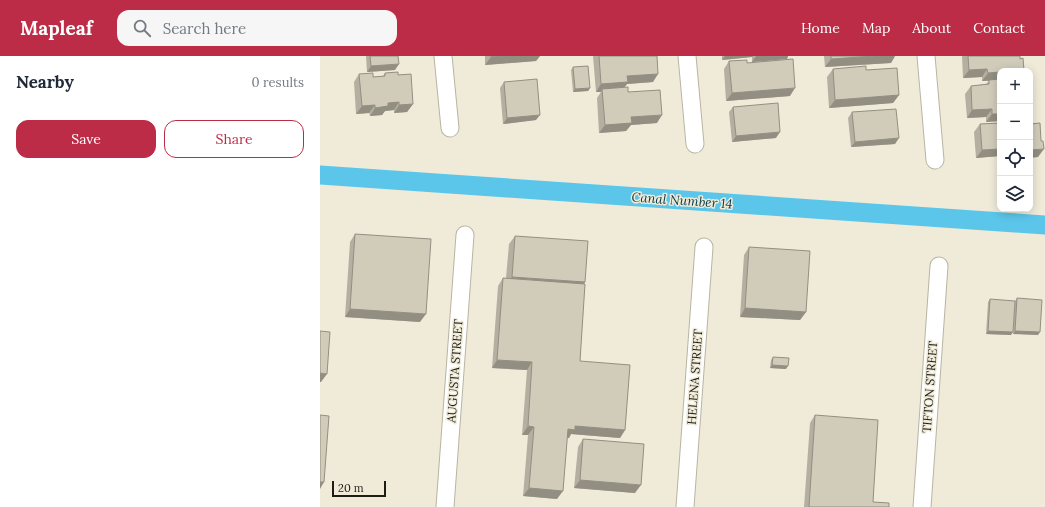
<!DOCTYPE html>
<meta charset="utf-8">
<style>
body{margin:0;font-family:Lora,serif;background:#f6f6f7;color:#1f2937}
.controls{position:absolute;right:12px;top:12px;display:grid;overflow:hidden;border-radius:8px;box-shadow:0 2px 10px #0003}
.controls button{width:36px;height:36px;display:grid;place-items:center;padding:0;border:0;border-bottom:1px solid #e0e1e3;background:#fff;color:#1f2937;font:20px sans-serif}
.scale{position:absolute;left:12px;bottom:10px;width:54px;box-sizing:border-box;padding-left:4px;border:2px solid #1e1c16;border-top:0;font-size:11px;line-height:14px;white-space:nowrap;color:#1e1c16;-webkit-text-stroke:3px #f0ebd9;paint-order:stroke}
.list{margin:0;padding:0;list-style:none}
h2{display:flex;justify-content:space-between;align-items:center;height:52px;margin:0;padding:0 16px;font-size:17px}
h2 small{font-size:13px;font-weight:400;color:#747a83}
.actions{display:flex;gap:8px;padding:12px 16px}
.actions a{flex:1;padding:9px 0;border:1px solid #bd2c47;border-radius:12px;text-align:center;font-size:14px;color:#bd2c47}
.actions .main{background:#bd2c47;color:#fff}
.icon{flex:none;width:22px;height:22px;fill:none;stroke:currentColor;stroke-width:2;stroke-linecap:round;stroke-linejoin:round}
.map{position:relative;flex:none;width:725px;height:451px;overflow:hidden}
header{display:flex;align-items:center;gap:24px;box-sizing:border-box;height:56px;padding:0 20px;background:#bd2c47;color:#fff}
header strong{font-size:19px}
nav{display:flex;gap:22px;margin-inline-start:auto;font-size:14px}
.search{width:280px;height:36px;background:#f6f6f7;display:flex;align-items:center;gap:10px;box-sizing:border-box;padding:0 14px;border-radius:12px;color:#747a83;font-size:15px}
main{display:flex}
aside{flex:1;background:#fff}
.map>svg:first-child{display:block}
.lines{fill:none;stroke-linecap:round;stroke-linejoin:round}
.canal{stroke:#5bc6ea;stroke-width:19}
.minor-casing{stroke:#b9b4a3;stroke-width:19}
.minor{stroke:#fff;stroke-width:17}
.wall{fill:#b4afa0}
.shaded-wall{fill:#928f82}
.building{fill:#d1ccba;stroke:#928f82}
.labels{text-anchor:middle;stroke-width:3;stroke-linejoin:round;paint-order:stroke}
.street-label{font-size:12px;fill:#1e1c16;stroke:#f0ebd9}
.water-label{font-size:13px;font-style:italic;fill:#043846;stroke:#f0ebd9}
</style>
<header>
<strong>Mapleaf</strong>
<div class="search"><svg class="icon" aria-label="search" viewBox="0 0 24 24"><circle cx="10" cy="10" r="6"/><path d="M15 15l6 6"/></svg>Search here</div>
<nav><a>Home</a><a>Map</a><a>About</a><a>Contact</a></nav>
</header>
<main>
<aside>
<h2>Nearby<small>0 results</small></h2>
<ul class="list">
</ul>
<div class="actions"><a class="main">Save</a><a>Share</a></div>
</aside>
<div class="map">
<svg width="725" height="451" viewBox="0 0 725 451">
<rect width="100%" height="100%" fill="#f0ebd9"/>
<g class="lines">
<path class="canal" d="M0 119 725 169"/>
<g class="minor-casing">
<path id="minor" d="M123 0 130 72
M367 0 375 88
M606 0 615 104
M125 451 145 179
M365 451 384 191
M602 451 619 210"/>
</g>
<use href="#minor" class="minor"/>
</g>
<path class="wall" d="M46 0H78L75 14 47 16Z
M165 0H220L216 5 165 9Z
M273 0H337L333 26 307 28 304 32 337 67 311 69 306 75 279 77 277 42 281 36H276Z
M402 0H468L467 3 432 6V1L402 4Z
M504 0H575L571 7 505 11Z
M642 0H700V3L704 14 703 15H680V65L666 66V61L647 62 645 38 651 30 666 28 669 25H662V21L643 22Z
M409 5 427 7 470 40 406 45 404 13Z
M253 11 270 32 268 35 253 36 251 14Z
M513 13 546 14 579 39 573 47 509 52 507 21Z
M65 17 78 19 93 48 87 56 74 57V54L65 55 62 59 50 60 49 57 36 58 34 26 39 18 53 21 63 20Z
M184 26 216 64 183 68 180 32Z
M413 51 456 82 412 86 409 56Z
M532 56 575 88 531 91 528 62Z
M680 67V100L656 102 654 76 660 68Z
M35 178 100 266 25 261 30 186Z
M195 180 265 226 264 228 260 305 305 374 300 382 251 378 249 382H247L237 443 203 440 208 379H202L207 314 172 312 178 230 183 222H186L189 188Z
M429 191 486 256 480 264 420 261 424 199Z
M697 242 718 279 693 278 695 245Z
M670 243 691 279 666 278 668 246Z
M453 301 466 313 450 312 451 304Z
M495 359 553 446 569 451H484L490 367Z
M263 383 315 437 254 432 258 391Z"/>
<path class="shaded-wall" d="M184 0H220L216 5 165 9 171 1Z
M405 0H433L432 1 402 4Z
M436 0H468L467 3 432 6Z
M555 0H575L571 7 505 11 511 3Z
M79 8 75 14 47 16 51 10Z
M667 13 662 21 643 22 649 14Z
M680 16V24L662 25 668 17Z
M338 18 333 26 307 28 302 34 282 33 281 36H276L281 28 307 20Z
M270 32 268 35 253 36 255 33Z
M475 32 470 40 406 45 412 37Z
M579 39 573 47 509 52 515 44Z
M79 46 74 54 65 55 62 59 50 60 55 52 68 47Z
M93 48 87 56 74 57 79 49Z
M55 49 49 57 36 58 42 50Z
M672 53 666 61 647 62 652 54Z
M672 58H680V65L666 66Z
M220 59 216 64 183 68 187 62Z
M342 59 337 67 311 69 306 75 279 77 285 69 311 61Z
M460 76 456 82 412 86 416 80Z
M579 82 575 88 531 91 535 86Z
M680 93V100L656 102 662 94Z
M724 93 718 101 710 102V94Z
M192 221 265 226 259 234 186 229Z
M425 252 486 256 480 264 420 261Z
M30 253 106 258 100 266 25 261Z
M668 275 693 276 691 279 666 278Z
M695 275 720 276 718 279 693 278Z
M177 304 212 306 207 314 172 312Z
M452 309 468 310 466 313 450 312Z
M0 317 7 318 1 326H0Z
M208 370 214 371 208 379H202Z
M255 370 305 374 300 382 251 378 249 382H242L248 373Z
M260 424 321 429 315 437 254 432Z
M0 426H4L0 433Z
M209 432 243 435 237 443 203 440Z"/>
<path class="building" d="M50 0H78L79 8 51 10Z
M171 0H184L171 1Z
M279 0H337L338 18 307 20 308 26 281 28Z
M511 0H555L511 3Z
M648 0H700V3L703 2 704 14 680 15V16L668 17 667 13 649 14Z
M473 3 475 32 412 37 409 5 427 4V7Z
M268 10 270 32 255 33 253 11Z
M546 10V14L577 12 579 39 515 44 513 13Z
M78 16V19L91 18 93 48 79 49V46L68 47V50L55 52V49L42 50 39 18 53 17V21L65 20V17Z
M217 23 220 59 187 62 184 26Z
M680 23V58H672V53L652 54 651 30 669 28V24Z
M308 31V36L340 34 342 59 311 61 312 67 285 69 282 33Z
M458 47 460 76 416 80 413 51Z
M576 53 579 82 535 86 532 56Z
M680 67V93L662 94 660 68Z
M720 67 721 85H723L724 93 710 94V68Z
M35 178 111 183 106 258 30 253Z
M195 180 268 185 265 226 192 221Z
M429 191 490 195 486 256 425 252Z
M183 222 265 228 260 305 310 309 305 374 255 370V374L248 373 243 435 209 432 214 371 208 370 212 306 177 304Z
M697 242 722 244 720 276 695 275Z
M670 243 695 245 693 276 668 275Z
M0 275 10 276 7 318 0 317Z
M453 301 469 302 468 310 452 309Z
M0 359 9 360 4 426H0Z
M495 359 558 364 553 446 569 447V451H489Z
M263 383 324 388 321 429 260 424Z"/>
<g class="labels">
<g class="street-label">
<text transform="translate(135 315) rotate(-86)" y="4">AUGUSTA STREET</text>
<text transform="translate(375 321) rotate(-86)" y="4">HELENA STREET</text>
<text transform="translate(610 331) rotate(-86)" y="4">TIFTON STREET</text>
</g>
<g class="water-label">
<text transform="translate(362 144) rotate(4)" y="5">Canal Number 14</text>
</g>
</g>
</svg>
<div class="controls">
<button>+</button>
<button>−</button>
<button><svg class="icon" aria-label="locate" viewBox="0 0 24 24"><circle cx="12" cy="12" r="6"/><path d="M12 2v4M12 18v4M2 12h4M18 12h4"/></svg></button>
<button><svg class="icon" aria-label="layers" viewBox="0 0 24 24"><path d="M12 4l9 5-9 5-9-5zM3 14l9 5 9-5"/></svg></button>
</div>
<div class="scale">20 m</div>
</div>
</main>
